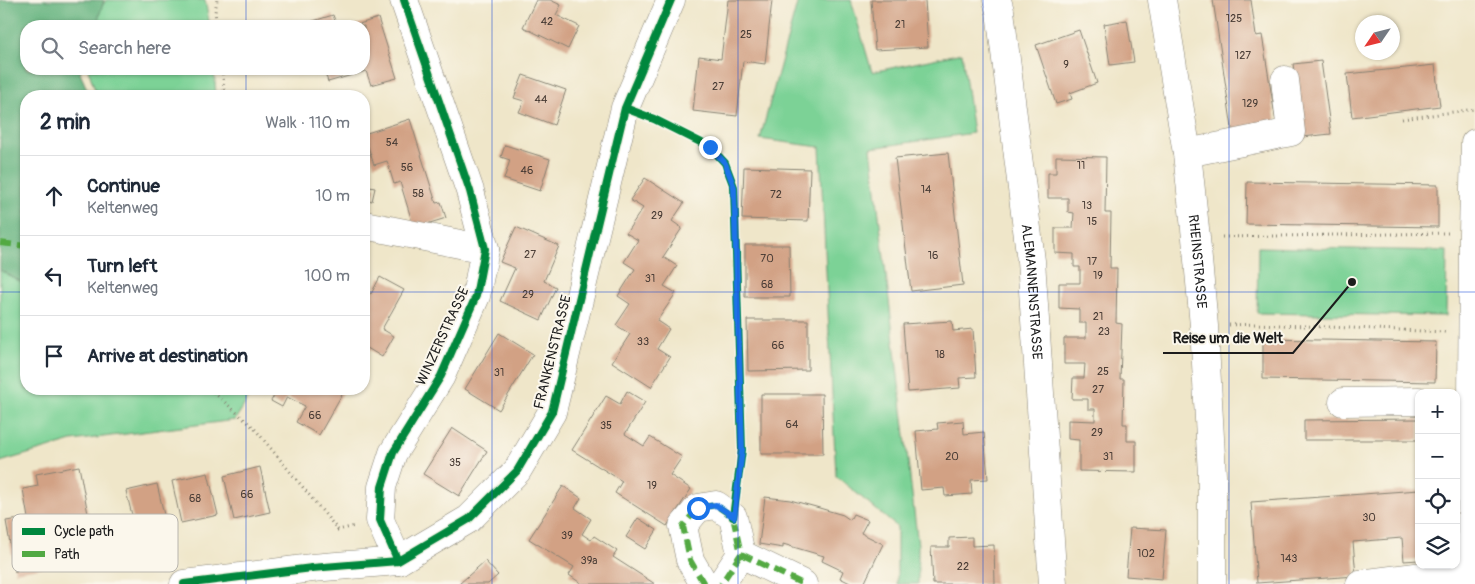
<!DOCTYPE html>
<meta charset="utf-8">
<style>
body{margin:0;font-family:Pangolin,sans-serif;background:#f6f6f7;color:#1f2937}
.controls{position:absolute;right:15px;bottom:15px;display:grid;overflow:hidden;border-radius:10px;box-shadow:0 1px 4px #0004}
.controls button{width:45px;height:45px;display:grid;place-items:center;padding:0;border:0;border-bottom:1px solid #e0e1e3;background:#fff;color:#1f2937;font:25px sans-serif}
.compass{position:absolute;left:1355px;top:15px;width:45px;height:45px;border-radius:50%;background:#fff;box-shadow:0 1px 4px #0004;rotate:235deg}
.stop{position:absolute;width:15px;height:15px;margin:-11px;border:4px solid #1a73e8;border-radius:50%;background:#fff}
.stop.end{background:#1a73e8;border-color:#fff;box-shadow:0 1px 5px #0008}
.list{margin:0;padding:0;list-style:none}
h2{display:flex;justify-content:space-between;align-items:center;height:65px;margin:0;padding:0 20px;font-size:21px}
h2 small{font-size:16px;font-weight:400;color:#747a83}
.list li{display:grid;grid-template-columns:32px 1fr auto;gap:15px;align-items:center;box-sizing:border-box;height:80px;padding:0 20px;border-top:1px solid #e0e1e3}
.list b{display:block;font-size:19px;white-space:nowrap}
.list p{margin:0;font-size:16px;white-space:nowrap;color:#747a83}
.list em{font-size:16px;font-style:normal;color:#747a83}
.icon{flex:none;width:28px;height:28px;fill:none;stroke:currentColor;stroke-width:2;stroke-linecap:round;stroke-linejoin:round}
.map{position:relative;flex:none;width:1475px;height:584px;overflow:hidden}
.search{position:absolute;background:#fff;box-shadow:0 1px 4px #0004;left:20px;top:20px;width:350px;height:55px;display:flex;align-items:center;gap:12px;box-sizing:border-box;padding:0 18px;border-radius:20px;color:#747a83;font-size:19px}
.panel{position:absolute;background:#fff;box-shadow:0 1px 4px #0004;left:20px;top:90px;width:350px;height:305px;border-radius:20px}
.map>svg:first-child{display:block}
.green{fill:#7cd296;stroke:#4c7759}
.forest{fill:#65b47f;stroke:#40684e}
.building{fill:#d2a184}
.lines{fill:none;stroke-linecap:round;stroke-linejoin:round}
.minor-casing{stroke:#868172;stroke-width:29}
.path{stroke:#868172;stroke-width:3;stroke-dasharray:1 4;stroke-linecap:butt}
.minor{stroke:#fff;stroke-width:28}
.quiet{stroke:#52a943;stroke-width:6;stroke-dasharray:12 6;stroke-linecap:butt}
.cycleway-casing{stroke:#fbf7ec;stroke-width:11}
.cycleway{stroke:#00873e;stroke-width:8}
.route{stroke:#1a73e8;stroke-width:6}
.grid{fill:none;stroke:#1d4ed8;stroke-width:1;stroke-opacity:0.55}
.labels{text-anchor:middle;stroke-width:4;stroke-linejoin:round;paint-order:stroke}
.number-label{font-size:11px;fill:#4a3d36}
.street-label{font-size:14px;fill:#1c1c1c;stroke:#fbf7ec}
.key{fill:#fbf7ec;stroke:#b8b5ae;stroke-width:1}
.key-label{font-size:14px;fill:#1c1c1c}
.leader{fill:none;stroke:#1c1c1c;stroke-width:2}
.callout-dot{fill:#1c1c1c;stroke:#fbf7ec;stroke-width:2}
.callout-label{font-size:15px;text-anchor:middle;font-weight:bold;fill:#1c1c1c;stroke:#fbf7ec;stroke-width:4;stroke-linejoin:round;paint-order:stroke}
</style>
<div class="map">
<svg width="1475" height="584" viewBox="0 0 1475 584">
<rect width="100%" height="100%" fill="#fbf7ec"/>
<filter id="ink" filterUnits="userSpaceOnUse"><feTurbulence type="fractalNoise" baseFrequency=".02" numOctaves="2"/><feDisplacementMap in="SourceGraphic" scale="10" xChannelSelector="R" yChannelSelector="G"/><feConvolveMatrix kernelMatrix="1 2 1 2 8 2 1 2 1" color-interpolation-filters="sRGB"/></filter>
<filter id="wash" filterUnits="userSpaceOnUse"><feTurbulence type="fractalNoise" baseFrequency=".0096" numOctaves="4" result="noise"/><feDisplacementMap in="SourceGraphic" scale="20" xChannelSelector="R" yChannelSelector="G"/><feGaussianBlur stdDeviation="1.12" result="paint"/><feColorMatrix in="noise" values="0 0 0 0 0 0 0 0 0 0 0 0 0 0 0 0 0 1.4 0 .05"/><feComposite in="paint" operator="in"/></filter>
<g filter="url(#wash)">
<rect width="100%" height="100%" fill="#efe6c9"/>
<path class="green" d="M106 0H205L210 26H95L97 14Z
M798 0H851L872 72 962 53 973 133 871 148 918 545V584H897V527L836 476 820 147 760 139Z
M88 69H214L216 96H97Z
M1258 247 1447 251 1446 316 1257 313Z
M0 270 26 285V389H254L235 420 72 441 0 462Z"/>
<path class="forest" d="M0 0H104L96 26H26V69H82L80 73 90 96H26V285L0 270Z"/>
<g id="blocks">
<path class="building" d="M536 0H550L561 5 556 15 579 26 568 49 523 27Z
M728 0H772L765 64 743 61 737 116 693 111 699 56 721 59Z
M871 0H925L928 47 875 50Z
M1213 0H1251L1256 36 1262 35 1277 129 1233 135Z
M333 15 337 26H311L310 22Z
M378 18 397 78 371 85 366 71 328 82 324 69H364V26H353Z
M1127 20 1134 62 1110 65 1104 24Z
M1079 30 1097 83 1070 93 1072 99 1056 104 1036 45Z
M1321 61 1331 134 1302 137 1293 64Z
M1435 65 1440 106 1352 117 1347 74Z
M523 75 566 90 554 125 519 112 524 101 514 98Z
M410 119 436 203 441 202 446 218 414 228 400 182 394 184 387 161 374 165 364 134Z
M505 145 550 159 540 191 504 179 510 160 501 157Z
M948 153 963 285 911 291 895 158Z
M1056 156 1106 157 1105 213H1111L1110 268H1117L1116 323 1122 324 1120 379H1124L1123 424H1127V441H1136V472L1079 471V440L1068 439V420L1095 421V409H1088V399H1072L1073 378H1084L1085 364H1064V338H1086V323H1079V309L1059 308V283H1080V267H1074V254L1055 253V228H1073L1074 213 1068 212V198H1048V173H1056Z
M744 167 810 169 808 221 742 219Z
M645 178 684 203 672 221 682 228 663 257 677 266 664 286 676 293 657 321 669 329 657 349 670 357 651 387 612 362 630 334 616 325 630 304 618 296 635 269 624 262 638 240 626 233 643 208 630 200Z
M1247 182 1438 185V227L1246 224Z
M364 186 375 188 372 201 364 199Z
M516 227 559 246 544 281 556 287 541 320 500 301 515 268 500 262Z
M745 245H789L790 297H745Z
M380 277 404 290 382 329 394 336 382 357 364 346V290L371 294Z
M747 320H808V370L748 371Z
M952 321 953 331 973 329 976 377 959 378 960 388 908 392 903 324Z
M499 333 533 354 499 410 465 389Z
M1263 339 1436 342 1435 382 1263 379Z
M278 389H345L319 435 296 422 305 406 287 397 282 407 271 401Z
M627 391 645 402 625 434 644 446 650 437 682 457 670 475 691 489 667 526 615 493 622 481 572 450 606 396 620 404Z
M761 394H822L823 454H761Z
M1419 419V440H1304V420Z
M963 421 964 434 984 432 988 479 971 480 972 494 945 496 944 488 921 490 916 431 938 429 937 423Z
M452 428 487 451 459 496 423 474Z
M79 466 88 514 78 515 84 550 55 555 57 565 15 572 6 521 28 518 23 489 38 486 36 474Z
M260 467 270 512 234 520 224 476Z
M208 473 218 515 181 523 172 481Z
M157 484 167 528 137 535 126 491Z
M563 486 581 498 575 508 591 519 582 534 591 540 594 536 617 551 613 557 655 584H582L569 575 574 567 529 539Z
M1419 490V560L1404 561 1402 538 1353 542 1356 576 1257 583 1251 502Z
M765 497 790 500 816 507 843 515 850 520 853 514 868 520 861 533 883 544 864 584H852L840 578 843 571 822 561 824 556 783 544V548L759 544Z
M638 518 657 530 645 549 626 537Z
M1130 528 1166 530 1162 579 1126 576Z
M972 537V546L994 545 995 584H933L931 547H949V538Z
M485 561 498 575 488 584H459Z"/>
</g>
</g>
<g filter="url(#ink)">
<use href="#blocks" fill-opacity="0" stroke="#868172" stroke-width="1"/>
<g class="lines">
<g class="minor-casing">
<g id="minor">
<path id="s1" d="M997 0 1000 11 1031 261 1053 584"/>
<path id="s2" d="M1162 0 1187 153 1196 238 1204 326 1212 475V584"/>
<path d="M1187 153 1291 132 1285 80"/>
<path d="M364 225 485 249"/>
<path d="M1343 402 1419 401"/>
<path d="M741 554 803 584"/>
<path d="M398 561 380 520 382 487 393 453 441 376 476 296 485 249 470 191 404 0"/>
<path d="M184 584 312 568 398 561 469 519 517 471 552 412 625 108 671 0"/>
<path d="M704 584 690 560 683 526 698 508 716 505 733 517 741 554 721 584"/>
<path d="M1360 584 1471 570"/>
<path d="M1471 584 1473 233 1475 143"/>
</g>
</g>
<path class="path" d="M217 26 215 12 217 0
M222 69 225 96
M1402 119 1475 109
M1222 237 1448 233
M1229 325 1256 324 1446 332
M210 389 254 428 338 530 355 526"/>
<use href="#minor" class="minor"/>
<path class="quiet" d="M0 243 26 246
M741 554 803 584
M704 584 690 560 683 526 698 508 716 505 733 517 741 554 721 584"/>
<g class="cycleway-casing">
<path id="cycleway" d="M625 108 654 119 710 147 725 163 734 187 742 450 733 517
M398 561 380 520 382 487 393 453 441 376 476 296 485 249 470 191 404 0
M184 584 312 568 398 561 469 519 517 471 552 412 625 108 671 0"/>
</g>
<use href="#cycleway" class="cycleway"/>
</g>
</g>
<g class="lines" filter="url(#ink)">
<path class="route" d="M698 508 716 505 734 517 742 450 734 187 725 163 710 147"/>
</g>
<path class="grid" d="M246 0V26M492 0V584M738 0V584M983 0V584M1229 0V584M246 69V96M0 292H26M364 292H1475M246 389V584"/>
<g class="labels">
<g class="number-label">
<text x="1234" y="22">125</text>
<text x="547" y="25">42</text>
<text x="900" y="28">21</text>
<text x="746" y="38">25</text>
<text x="1243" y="59">127</text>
<text x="1066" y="68">9</text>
<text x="718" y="90">27</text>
<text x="541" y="103">44</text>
<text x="1250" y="107">129</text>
<text x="392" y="146">54</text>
<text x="1081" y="169">11</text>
<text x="407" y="171">56</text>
<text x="527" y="174">46</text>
<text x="926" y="193">14</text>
<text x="418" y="197">58</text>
<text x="776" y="198">72</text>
<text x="1087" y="209">13</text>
<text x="657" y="219">29</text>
<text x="1092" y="225">15</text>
<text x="530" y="258">27</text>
<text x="933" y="259">16</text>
<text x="767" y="262">70</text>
<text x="1092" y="265">17</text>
<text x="1098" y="279">19</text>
<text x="650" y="282">31</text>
<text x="767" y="288">68</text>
<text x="528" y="298">29</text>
<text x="1098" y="320">21</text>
<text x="1104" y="335">23</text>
<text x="643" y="345">33</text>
<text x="778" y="349">66</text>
<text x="940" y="358">18</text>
<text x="1103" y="375">25</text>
<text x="499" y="376">31</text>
<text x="1098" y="393">27</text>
<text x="315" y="419">66</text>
<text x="792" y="428">64</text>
<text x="606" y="429">35</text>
<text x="1097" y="436">29</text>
<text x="952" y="460">20</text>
<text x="1108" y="460">31</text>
<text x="455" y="466">35</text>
<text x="652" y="489">19</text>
<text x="247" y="498">66</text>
<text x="195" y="502">68</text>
<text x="1369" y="521">30</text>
<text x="567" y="539">39</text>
<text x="1146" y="557">102</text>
<text x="1289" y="562">143</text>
<text x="589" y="564">39a</text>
<text x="963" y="570">22</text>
</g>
<g class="street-label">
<text dy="5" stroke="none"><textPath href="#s2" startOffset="264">RHEINSTRASSE</textPath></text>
<text dy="5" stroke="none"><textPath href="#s1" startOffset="294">ALEMANNENSTRASSE</textPath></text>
<text transform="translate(442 336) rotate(-65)" y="5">WINZERSTRASSE</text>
<text transform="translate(552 352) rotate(-76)" y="5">FRANKENSTRASSE</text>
</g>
</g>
<rect x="12" y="514" width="166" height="58" rx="8" class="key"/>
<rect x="22" y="528" width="23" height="7" fill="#00873e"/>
<rect x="22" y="551" width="23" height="6" fill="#52a943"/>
<g class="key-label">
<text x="54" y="536">Cycle path</text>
<text x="54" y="559">Path</text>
</g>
<path class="leader" d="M1352 282L1293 353H1163"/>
<circle class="callout-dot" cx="1352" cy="282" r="5"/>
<g class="callout-label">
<text x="1228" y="343">Reise um die Welt</text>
</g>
</svg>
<div class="controls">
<button>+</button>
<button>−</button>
<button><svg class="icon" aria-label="locate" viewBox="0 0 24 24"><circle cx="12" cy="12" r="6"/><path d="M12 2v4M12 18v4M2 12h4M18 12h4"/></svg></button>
<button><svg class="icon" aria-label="layers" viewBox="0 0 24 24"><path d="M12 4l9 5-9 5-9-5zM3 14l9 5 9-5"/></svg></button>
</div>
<svg class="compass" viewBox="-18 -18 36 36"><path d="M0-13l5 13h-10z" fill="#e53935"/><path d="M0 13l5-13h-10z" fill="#747a83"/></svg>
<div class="stop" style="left:698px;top:508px"></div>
<div class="stop end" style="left:710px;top:147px"></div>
<div class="search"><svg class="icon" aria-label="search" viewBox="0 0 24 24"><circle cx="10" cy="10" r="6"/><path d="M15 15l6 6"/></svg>Search here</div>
<section class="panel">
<h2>2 min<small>Walk · 110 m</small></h2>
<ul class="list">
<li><svg class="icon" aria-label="ahead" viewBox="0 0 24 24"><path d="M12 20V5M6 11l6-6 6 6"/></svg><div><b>Continue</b><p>Keltenweg</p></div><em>10 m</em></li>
<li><svg class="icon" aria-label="left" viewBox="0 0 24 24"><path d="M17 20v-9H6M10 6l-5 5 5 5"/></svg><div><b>Turn left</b><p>Keltenweg</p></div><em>100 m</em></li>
<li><svg class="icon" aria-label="arrive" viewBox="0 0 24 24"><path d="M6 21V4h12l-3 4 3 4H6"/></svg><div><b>Arrive at destination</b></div></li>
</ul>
</section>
</div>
